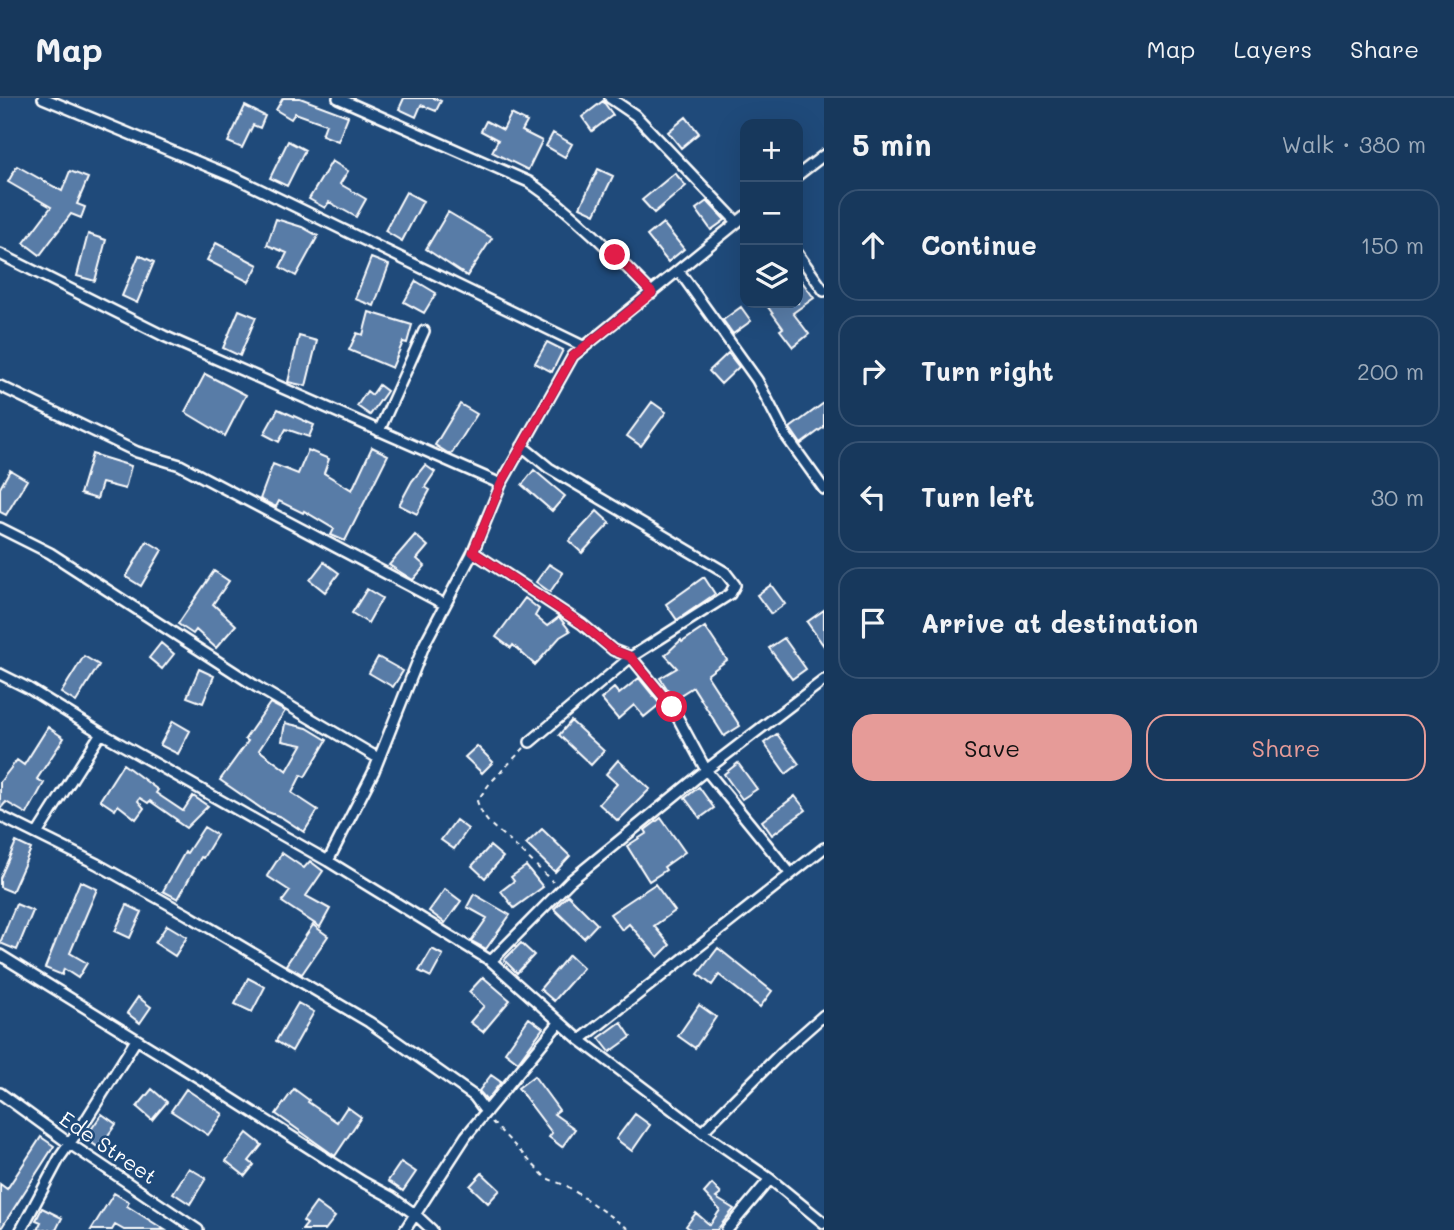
<!DOCTYPE html>
<meta charset="utf-8">
<style>
body{margin:0;font-family:Mali,sans-serif;background:#203f62;color:#f1f3f6}
.controls{position:absolute;right:21px;top:21px;display:grid;overflow:hidden;border-radius:14px;box-shadow:0 7px 28px #0002}
.controls button{width:63px;height:63px;display:grid;place-items:center;padding:0;border:0;border-bottom:2px solid #365272;background:#17385c;color:#f1f3f6;font:35px sans-serif}
.stop{position:absolute;width:21px;height:21px;margin:-16px;border:5px solid #e11d48;border-radius:50%;background:#fff}
.stop.end{background:#e11d48;border-color:#fff;box-shadow:0 2px 7px #0008}
.list{margin:0;padding:0;list-style:none}
h2{display:flex;justify-content:space-between;align-items:center;height:91px;margin:0;padding:0 28px;font-size:30px}
h2 small{font-size:23px;font-weight:400;color:#9eacbb}
.list li{display:grid;grid-template-columns:46px 1fr auto;gap:21px;align-items:center;box-sizing:border-box;height:112px;margin:0 14px 14px;padding:0 14px;border:2px solid #365272;border-radius:21px}
.list b{display:block;font-size:26px;white-space:nowrap}
.list em{font-size:23px;font-style:normal;color:#9eacbb}
.actions{display:flex;gap:14px;padding:21px 28px}
.actions a{flex:1;padding:16px 0;border:2px solid #e69b98;border-radius:21px;text-align:center;font-size:24px;color:#e69b98}
.actions .main{background:#e69b98;color:#111}
.icon{flex:none;width:38px;height:38px;fill:none;stroke:currentColor;stroke-width:2;stroke-linecap:round;stroke-linejoin:round}
.map{position:relative;flex:none;width:824px;height:1132px;overflow:hidden}
header{display:flex;align-items:center;gap:42px;box-sizing:border-box;height:98px;padding:0 35px;background:#17385c;border-bottom:2px solid #365272}
header strong{font-size:33px}
nav{display:flex;gap:38px;margin-inline-start:auto;font-size:24px}
main{display:flex}
aside{flex:1;background:#17385c}
.map>svg:first-child{display:block}
.building{fill:#597ba7;stroke:#fff;stroke-width:2}
.lines{fill:none;stroke-linecap:round;stroke-linejoin:round}
.minor-casing{stroke:#fff;stroke-width:14}
.path{stroke:#fff;stroke-width:2;stroke-dasharray:5 5;stroke-linecap:butt}
.minor{stroke:#1f4a7a;stroke-width:9}
.route{stroke:#e11d48;stroke-width:9}
.labels{text-anchor:middle;stroke-width:5;stroke-linejoin:round;paint-order:stroke}
.street-label{font-size:21px;fill:#fff;stroke:#1f4a7a}
</style>
<header>
<strong>Map</strong>
<nav><a>Map</a><a>Layers</a><a>Share</a></nav>
</header>
<main>
<div class="map">
<svg width="824" height="1132" viewBox="0 0 824 1132">
<rect width="100%" height="100%" fill="#1f4a7a"/>
<filter id="ink" filterUnits="userSpaceOnUse"><feTurbulence type="fractalNoise" baseFrequency=".0143" numOctaves="2"/><feDisplacementMap in="SourceGraphic" scale="14" xChannelSelector="R" yChannelSelector="G"/><feConvolveMatrix kernelMatrix="1 2 1 2 8 2 1 2 1" color-interpolation-filters="sRGB"/></filter>
<g filter="url(#ink)">
<path class="building" d="M283 0H300L348 18 338 43 322 37 326 26 295 15 291 21 276 12Z
M404 0H434L441 3 436 13 421 7 416 19 399 11Z
M603 3 613 17 592 33 582 19Z
M245 8 265 18 260 30 253 27 242 50 228 44Z
M511 16 527 24 522 33 542 43 528 72 492 54 498 42 481 33 486 23 503 32Z
M686 19 699 35 681 50 668 34Z
M553 35 572 46 565 59 546 48Z
M288 43 305 52 287 88 270 80Z
M332 63 348 73 340 86 366 101 356 119 329 104 325 110 309 101Z
M17 68 62 93 70 73 88 80 77 106 85 109 81 120 71 116 40 157 24 145 51 109 8 84Z
M598 71 613 78 595 116 580 109Z
M675 75 686 88 654 115 642 102Z
M406 94 423 103 402 143 385 133Z
M707 103 725 122 711 132 696 111Z
M448 114 492 140 467 178 426 151Z
M276 121 302 129 318 138 296 178 280 169 287 155 267 147Z
M663 125 684 151 668 164 647 138Z
M88 136 106 142 95 183 77 178Z
M216 145 258 167 249 184 207 162Z
M139 157 154 164 137 205 122 198Z
M371 160 389 167 374 208 355 201Z
M798 178 814 200 793 215 809 236 793 249 780 232 783 230 765 205H798Z
M416 183 436 195 424 215 404 204Z
M741 209 751 223 733 236 723 222Z
M239 212 256 219 240 258 223 250Z
M369 214 412 227 407 245 403 244 392 270 349 252 357 235 363 237Z
M299 238 317 243 306 288 288 284Z
M547 244 563 252 552 274 535 265Z
M728 255 739 269 721 286 709 273Z
M205 276 246 297 225 338 185 314Z
M379 287 387 293 370 317 357 308 367 293 372 297Z
M652 304 666 314 641 348 627 338Z
M824 305V329L801 346 790 330Z
M460 306 477 316 451 357 435 347Z
M278 311 314 327 309 339 286 331 279 344 264 336Z
M372 349 388 357 345 443 331 437 334 431 304 413 303 415 279 403 276 409 260 401 273 366 298 376 308 352 329 361 324 375 352 392Z
M92 356 131 368 125 391 102 385 97 401 80 396Z
M425 367 435 374 425 389 430 392 417 416 399 407 412 383Z
M10 372 27 382 6 417 0 414V390Z
M534 372 565 398 552 413 522 387Z
M597 413 610 425 582 455 569 443Z
M415 437 428 448 417 461 425 468 413 482 389 467Z
M147 443 162 452 141 488 126 479Z
M324 464 339 475 325 494 310 482Z
M549 466 563 475 550 494 536 484Z
M214 473 229 483 213 506 236 527 216 550 196 532 193 536 178 526Z
M704 479 715 496 677 522 666 506Z
M771 487 785 506 771 516 757 497Z
M367 491 382 500 368 525 352 515Z
M525 500 539 511 535 518 547 528 559 519 570 533 560 539 535 567 513 547 511 550 496 539Z
M824 512V548L807 524Z
M705 529 727 562 707 577 740 628 724 638 693 589 674 601 660 580 677 570 665 557 681 542 682 544Z
M784 540 806 571 792 581 769 550Z
M161 545 174 556 162 571 149 560Z
M84 558 99 567 76 604 61 595Z
M378 559 403 573 393 589 369 575Z
M199 571 214 578 203 605 187 599Z
M639 580 660 606 644 619 634 607 618 621 601 601 614 590 619 596Z
M270 605 285 613 259 652 287 673 302 647 282 643 285 625 307 630 327 642 305 679 301 677 292 695 318 712 304 734 281 719 265 713 220 682 248 643 245 641Z
M173 623 190 633 178 656 160 647Z
M571 623 604 653 591 667 559 637Z
M48 629 64 640 37 681 44 685 27 716 6 704 0 711V684L17 662 24 667Z
M777 636 799 666 786 676 764 645Z
M477 648 493 664 482 675 465 659Z
M618 662 650 691 618 723 599 706 617 686 606 676Z
M738 665 757 691 742 701 724 676Z
M123 666 158 692 156 695 183 713 193 698 208 708 186 730 176 723 177 722 150 703 148 705 140 700 138 703 144 710 136 721 118 707 115 712 100 702Z
M699 689 714 710 700 720 685 700Z
M795 698 806 712 772 737 762 723Z
M661 720 685 754 664 769 666 772 649 783 627 748 647 735 645 732Z
M456 722 468 731 454 751 441 742Z
M204 729 217 737 203 760 201 759 178 801 163 793 185 754 187 755Z
M542 731 570 758 555 774 526 746Z
M16 744 31 751 12 794 0 789V780Z
M490 748 503 759 485 780 472 768Z
M282 755 304 770 310 763 323 773 306 798 330 811 320 829 282 804 290 793 267 778Z
M526 768 543 789 514 810 501 793 514 783 511 779Z
M80 783 97 791 70 855 87 865 78 880 64 871 62 877 45 870Z
M655 786 675 813 654 828 670 847 658 859 629 826 622 832 610 816Z
M445 791 461 803 445 825 429 813Z
M474 796 510 817 486 851 471 843 487 820 467 809Z
M568 797 597 826 584 840 554 811Z
M16 806 33 813 17 852 0 845Z
M127 807 142 814 130 840 115 833Z
M167 827 187 839 175 858 155 845Z
M313 827 328 838 302 876 286 867Z
M521 845 534 857 517 875 504 862Z
M718 850 772 893 760 909 719 877 712 887 698 876Z
M432 851 443 857 431 879 419 873Z
M569 857 583 870 554 903 540 891Z
M483 879 510 902 483 934 470 924 484 908 469 894Z
M248 880 265 889 252 914 235 906Z
M138 899 151 909 140 925 127 915Z
M298 905 314 914 292 953 276 943Z
M699 907 716 919 695 950 678 938Z
M529 920 543 930 518 964 505 954Z
M621 924 631 939 610 954 599 940Z
M491 977 501 984 487 1002 479 993Z
M534 978 559 1012 554 1016 575 1031 562 1049 549 1039 552 1035 518 990Z
M152 991 167 1004 152 1022 137 1009Z
M186 991 223 1016 208 1037 171 1013Z
M294 991 309 1002 308 1004 337 1024 347 1009 361 1019 335 1058 276 1016Z
M102 1016 116 1026 99 1050 85 1040Z
M635 1016 650 1027 632 1053 616 1041Z
M247 1035 262 1047 249 1063 254 1067 245 1078 226 1063Z
M41 1039 54 1048 0 1132V1086L7 1091Z
M401 1064 416 1074 403 1093 388 1083Z
M189 1070 206 1080 190 1106 173 1095Z
M482 1075 500 1092 488 1105 470 1088Z
M712 1086 721 1096 716 1100 734 1111 717 1132H691L686 1128 696 1115 710 1127 720 1112 704 1095Z
M114 1095 129 1104 127 1108 165 1132H124L115 1127 112 1132H91Z
M316 1105 335 1119 325 1132H302L307 1126 303 1123Z
M42 1110 62 1120 56 1132H37L41 1124 36 1122Z"/>
<g class="lines">
<g class="minor-casing">
<path id="minor" d="M43 0 234 79 583 248
M338 0 529 84C574 115 614 156 652 195
M610 0 635 17 737 124
M798 77 824 57
M0 156 164 238 501 386
M798 156 824 193
M679 173 757 282 786 338 824 391
M0 288 137 354 180 367 444 506
M379 333 424 233
M522 348 549 370 725 474 735 487 730 496 631 559 530 644
M0 430 50 455 257 589 378 660
M473 454 582 526 613 552 631 559 672 609 706 672 790 775
M0 576 28 590 101 635 328 763 491 863 580 942 702 1034 770 1081 824 1125
M0 718 97 766 188 817 369 924 474 998 486 1014
M37 736 101 635
M328 763 374 673 425 545 473 454 501 386 573 258 745 118
M0 857 204 983 363 1084 391 1099 416 1117 432 1132
M491 863 570 783 706 672 824 582
M580 942 824 750
M0 995 70 1046 198 1132
M702 1034 782 954 824 917
M21 1132 60 1059 84 1025 136 942
M405 1132 466 1038 559 925
M727 1132 770 1081"/>
</g>
<path class="path" d="M524 650 490 685 477 703C485 727 495 729 512 745 526 757 539 771 553 784
M492 1024 546 1080 567 1088 630 1132"/>
<use href="#minor" class="minor"/>
</g>
</g>
<g class="lines" filter="url(#ink)">
<path class="route" d="M615 157 652 195 573 258 501 386 473 454 582 526 613 552 631 559 672 609"/>
</g>
<g class="labels">
<g class="street-label">
<text transform="translate(108 1050) rotate(34)" y="7">Ede Street</text>
</g>
</g>
</svg>
<div class="controls">
<button>+</button>
<button>−</button>
<button><svg class="icon" aria-label="layers" viewBox="0 0 24 24"><path d="M12 4l9 5-9 5-9-5zM3 14l9 5 9-5"/></svg></button>
</div>
<div class="stop" style="left:672px;top:609px"></div>
<div class="stop end" style="left:615px;top:157px"></div>
</div>
<aside>
<h2>5 min<small>Walk · 380 m</small></h2>
<ul class="list">
<li><svg class="icon" aria-label="ahead" viewBox="0 0 24 24"><path d="M12 20V5M6 11l6-6 6 6"/></svg><div><b>Continue</b></div><em>150 m</em></li>
<li><svg class="icon" aria-label="right" viewBox="0 0 24 24"><path d="M7 20v-9h11M14 6l5 5-5 5"/></svg><div><b>Turn right</b></div><em>200 m</em></li>
<li><svg class="icon" aria-label="left" viewBox="0 0 24 24"><path d="M17 20v-9H6M10 6l-5 5 5 5"/></svg><div><b>Turn left</b></div><em>30 m</em></li>
<li><svg class="icon" aria-label="arrive" viewBox="0 0 24 24"><path d="M6 21V4h12l-3 4 3 4H6"/></svg><div><b>Arrive at destination</b></div></li>
</ul>
<div class="actions"><a class="main">Save</a><a>Share</a></div>
</aside>
</main>
